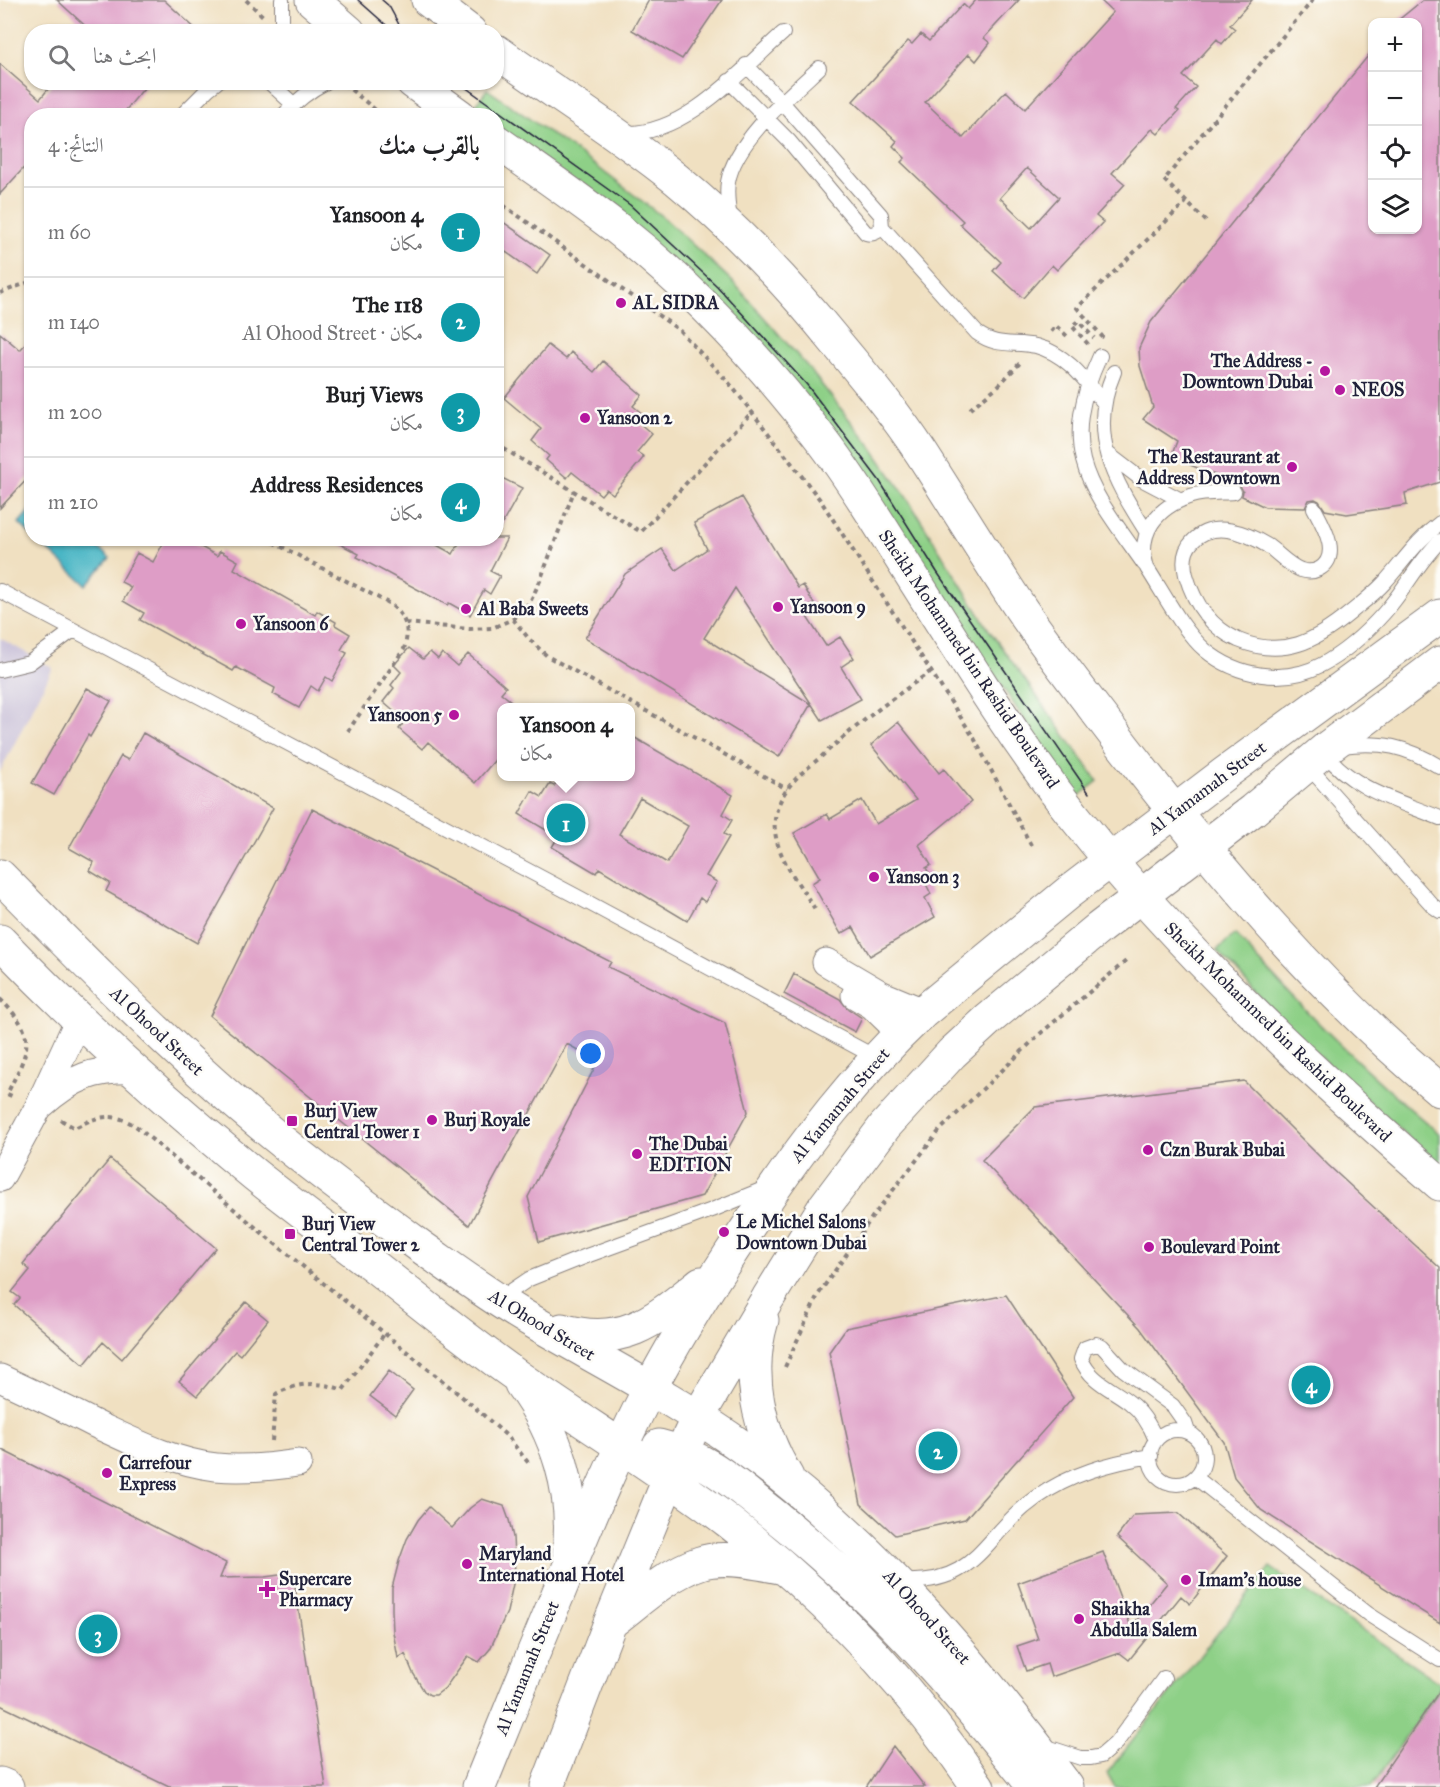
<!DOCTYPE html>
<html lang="ar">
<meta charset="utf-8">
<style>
body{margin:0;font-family:"IM FELL Great Primer",Amiri,serif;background:#f6f6f6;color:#202124;direction:rtl}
.controls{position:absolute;right:18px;top:18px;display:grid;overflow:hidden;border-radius:12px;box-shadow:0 2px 4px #0004}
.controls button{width:54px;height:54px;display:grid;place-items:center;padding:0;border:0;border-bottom:2px solid #e0e0e0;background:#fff;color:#202124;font:30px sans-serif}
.you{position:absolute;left:591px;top:1054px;width:21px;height:21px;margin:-15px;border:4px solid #fff;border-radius:50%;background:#1a73e8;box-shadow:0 0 0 9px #1a73e833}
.badge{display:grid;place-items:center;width:39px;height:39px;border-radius:50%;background:#d93025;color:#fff;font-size:20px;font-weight:700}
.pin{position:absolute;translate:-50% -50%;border:3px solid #fff;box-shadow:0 2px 6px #0006}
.popup{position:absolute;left:497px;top:703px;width:138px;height:78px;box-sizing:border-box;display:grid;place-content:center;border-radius:12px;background:#fff;filter:drop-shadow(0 2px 4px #0005);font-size:20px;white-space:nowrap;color:#757577}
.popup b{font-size:22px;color:#202124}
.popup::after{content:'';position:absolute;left:50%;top:100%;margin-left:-12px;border:12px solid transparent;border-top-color:#fff}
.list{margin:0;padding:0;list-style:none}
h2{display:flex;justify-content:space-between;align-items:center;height:78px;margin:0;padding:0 24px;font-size:26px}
h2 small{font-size:20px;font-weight:400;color:#757577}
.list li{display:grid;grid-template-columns:39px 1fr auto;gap:18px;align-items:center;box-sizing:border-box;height:90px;padding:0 24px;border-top:2px solid #e0e0e0}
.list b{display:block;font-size:22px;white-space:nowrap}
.list p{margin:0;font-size:20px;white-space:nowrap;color:#757577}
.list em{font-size:20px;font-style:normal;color:#757577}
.icon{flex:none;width:33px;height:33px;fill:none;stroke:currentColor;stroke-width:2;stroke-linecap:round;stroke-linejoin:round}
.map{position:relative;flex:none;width:1440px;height:1787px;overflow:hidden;direction:ltr}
.search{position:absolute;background:#fff;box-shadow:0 2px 4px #0004;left:24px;top:24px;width:480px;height:66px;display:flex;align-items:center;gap:15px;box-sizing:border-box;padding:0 21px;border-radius:24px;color:#757577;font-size:22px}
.panel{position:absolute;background:#fff;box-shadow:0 2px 4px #0004;left:24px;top:108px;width:480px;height:438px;border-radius:24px;direction:rtl}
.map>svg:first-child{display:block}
.industrial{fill:#c8bfd8}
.green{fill:#8ed087;stroke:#587961;stroke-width:1.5}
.water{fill:#49b6c5;stroke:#366c80;stroke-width:1.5}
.building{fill:#de9dc6;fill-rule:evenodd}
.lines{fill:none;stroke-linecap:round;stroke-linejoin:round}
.service-casing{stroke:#89817e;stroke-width:16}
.minor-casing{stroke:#89817e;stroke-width:29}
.tertiary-casing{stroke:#89817e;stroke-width:35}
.primary-casing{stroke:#89817e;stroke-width:35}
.path{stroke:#89817e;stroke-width:4;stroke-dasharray:4.5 4.5;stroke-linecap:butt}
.service{stroke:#fff;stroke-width:14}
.minor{stroke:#fff;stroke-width:27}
.tertiary{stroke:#fff;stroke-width:33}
.primary{stroke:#fff;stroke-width:33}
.tram{stroke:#22223b;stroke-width:1.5}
.poi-dot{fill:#b5179e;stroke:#fdfcf7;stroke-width:2}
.labels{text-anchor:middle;stroke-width:5;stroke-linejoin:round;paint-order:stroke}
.poi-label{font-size:18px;font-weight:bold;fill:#22223b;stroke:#fdfcf7;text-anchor:start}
.street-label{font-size:18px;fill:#22223b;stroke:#fdfcf7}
</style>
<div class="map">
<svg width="1440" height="1787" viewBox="0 0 1440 1787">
<rect width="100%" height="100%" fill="#fdfcf7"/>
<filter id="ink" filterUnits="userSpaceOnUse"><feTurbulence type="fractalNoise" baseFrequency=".0167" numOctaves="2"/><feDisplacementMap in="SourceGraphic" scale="12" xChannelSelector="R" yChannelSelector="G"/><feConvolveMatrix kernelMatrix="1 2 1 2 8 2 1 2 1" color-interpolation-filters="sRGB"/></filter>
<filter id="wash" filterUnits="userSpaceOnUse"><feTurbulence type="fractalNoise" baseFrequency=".008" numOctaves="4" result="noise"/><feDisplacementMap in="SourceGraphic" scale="24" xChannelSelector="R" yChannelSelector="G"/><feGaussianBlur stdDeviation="1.35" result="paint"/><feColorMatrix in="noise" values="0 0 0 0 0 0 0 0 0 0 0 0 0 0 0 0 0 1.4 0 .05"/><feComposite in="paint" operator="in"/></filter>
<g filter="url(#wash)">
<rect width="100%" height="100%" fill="#f0e0c1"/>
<path class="industrial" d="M0 638 53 668 0 772Z"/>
<path class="green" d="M487 89 591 162 664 218 734 283 806 365 869 444 909 501 989 630 1098 781 1076 798 858 469 497 127 496 116 480 115 472 110Z
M1235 934C1298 1005 1367 1074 1440 1134V1166L1288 1028 1217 950Z
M1270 1567 1440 1683V1689L1371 1787H1115L1107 1773Z"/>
<path class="water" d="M31 509V535L19 523Z
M36 539H88L110 558 86 585Z"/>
<g id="blocks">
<path class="building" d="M57 0H164L199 32H92Z
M649 0H722L682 59 632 30Z
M976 0H1019L984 38 990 43 976 61 969 54 925 102 963 138 1006 91 1025 109 1113 12 1100 0H1252L1230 25 1235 29 1222 44 1217 39 1183 76 1196 87 1176 109 1179 111 1158 134 1152 129 1112 173 1125 184 1096 216 1103 222 1057 270 1052 265 1023 298 993 271 1001 262 960 224 963 221 901 162 905 158 893 146 897 141 853 101 908 41 912 44 921 34 929 41 963 4 968 9ZM1027 168 1059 197 1031 228 1000 198Z
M1423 0H1440V482L1405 493 1407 505 1347 514 1325 510 1319 501 1315 499 1309 500 1305 508 1265 507 1242 496 1243 491 1239 484H1213L1217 476 1171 457 1177 441 1143 419 1153 407 1140 366 1139 348 1151 322 1372 51V230H1418V22H1396Z
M0 64 40 99 54 82H149L121 116H32V159L0 194Z
M496 217 550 255 537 274 496 245Z
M0 333 20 350 32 337V474L0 508Z
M548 345 566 359 571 352 594 372 603 361 642 395 633 406 644 415 638 422 652 434 637 452 644 457 613 494 606 489 601 495 572 472 567 478 546 460 549 456 532 441 541 429 504 398Z
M496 475 522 488 496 535Z
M742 497 798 588 803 585 814 604 803 611 826 646 840 637 854 658 841 667 861 699 822 720 735 588 704 638 811 704 779 757 585 638 625 574 662 549 676 570 707 549 694 523Z
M166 538H185L217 556 220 551 238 561 234 569 315 615 317 611 336 622 335 625 350 634 341 650 347 653 332 681 326 677 318 691 311 686 299 708 273 694 275 688 236 667 233 671 140 620 144 613 123 601 131 587 121 582 137 553 153 562Z
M329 538H424L453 554 462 538H507L490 571 500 576 490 594 484 590 470 615 449 603 447 605 357 557 359 554Z
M409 648 423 659 430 652 438 659 442 653 457 666 468 654 506 687 501 693 512 702 508 708H501V753L475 783 428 742 422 749 399 729 405 721 383 702 394 688 391 685 401 672 394 665Z
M87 688 111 701 90 737 88 735 54 795 32 783Z
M898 722 939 773 944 769 971 802 919 845 931 865 926 868 931 876 924 880 931 894 925 898 935 917 870 956 853 927 841 934 812 883 820 878 794 833 827 814 830 819 862 800 876 824 916 800 871 745Z
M143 733 273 808 197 943 106 891 110 883 90 871 94 862 69 848 121 756 128 760Z
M630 735 733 795 723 814 732 820 724 834 729 837 706 876 717 882 705 902 700 898 687 921 599 868 596 873 552 847 558 837 519 814 532 791 542 797 550 784 554 786 560 777H630ZM640 798 688 826 667 863 619 834Z
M312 809 611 962 608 967 725 1023 748 1112 702 1196 539 1242 528 1197 598 1061 567 1044 469 1225 210 1016Z
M794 974 840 999 847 1008 862 1018 855 1032 784 994Z
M1244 1081 1328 1165 1440 1268V1623L1261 1510 1234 1477 1224 1442 1140 1328 982 1160 1035 1107Z
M110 1159 216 1248 122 1359 103 1342 84 1365 14 1305 20 1298 12 1292 30 1270 23 1264Z
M1006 1295 1073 1397 965 1519 895 1535 861 1504 829 1352 846 1328Z
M246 1302 268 1320 240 1355 235 1351 197 1396 179 1381Z
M389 1371 413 1390 395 1415 370 1396Z
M0 1449 226 1563 220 1578 265 1577 293 1573 326 1787H169L0 1705Z
M482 1499 504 1506 509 1520 513 1537 515 1575 507 1612 490 1649 479 1662 468 1656 445 1688 436 1695H430L424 1691 413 1673 405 1654 398 1658 393 1632 392 1610V1588L399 1561 407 1539 418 1520 429 1507 452 1528 470 1508Z
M1178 1513 1227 1556 1190 1604 1181 1596 1129 1660 1120 1653 1051 1677 1047 1664 1026 1671 1017 1646 1038 1639 1018 1583 1103 1552 1131 1627 1167 1583 1117 1537 1134 1515Z
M1440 1690V1787H1374Z
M893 1746 925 1787H866Z"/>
</g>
</g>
<g filter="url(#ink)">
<use href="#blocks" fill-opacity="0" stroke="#89817e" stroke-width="1.5"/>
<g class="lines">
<g class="service-casing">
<path id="service" d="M282 32V0
M729 81 789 141 866 233C873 235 877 233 882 227L881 215 782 102 746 65
M269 82 293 104
M181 116 208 89 217 82
M283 116C296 101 308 91 326 82
M625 133C686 135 740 71 783 33
M730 219C728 207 726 194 728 182 735 141 790 95 819 68
M882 227 977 333C998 348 1013 341 1036 346 1067 354 1085 380 1104 403
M1100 356C1056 452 1089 486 1144 564
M1114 372C1087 435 1113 479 1146 531
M1107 453 1141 479 1181 500
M1234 492C1220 493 1204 492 1191 496 1157 507 1136 533 1147 568 1164 594 1182 630 1205 650 1236 676 1284 685 1321 665 1344 653 1367 632 1384 613 1405 590 1418 562 1440 541
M1314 508C1323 525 1342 556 1319 569 1313 572 1307 572 1301 570 1288 565 1279 554 1268 546 1247 533 1213 519 1193 541 1184 550 1183 563 1186 575 1194 603 1210 627 1238 640 1283 659 1316 641 1350 613 1362 603 1374 594 1384 583 1403 562 1417 540 1440 523
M0 591 576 896 877 1058
M0 670 29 663 72 631
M1341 746C1381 741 1406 746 1440 767
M1323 751C1353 790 1396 800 1440 818
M1307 765 1433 906 1440 911
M498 1300 529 1279 589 1255 712 1210 766 1188
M1150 1457a27 27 0 1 1 54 0a27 27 0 1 1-54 0Z
M1156 1440C1150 1425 1142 1412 1129 1402 1111 1388 1091 1382 1081 1359L1085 1348 1096 1344 1102 1346 1123 1369 1173 1406 1185 1423 1188 1432
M1195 1477 1368 1614 1440 1660
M902 1581C979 1585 982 1536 1036 1498 1070 1474 1109 1463 1151 1456
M1044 1746 1081 1758H1091L1101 1756 1116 1743 1164 1678"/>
</g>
<g class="minor-casing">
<path id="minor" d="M826 962 882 995 923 1012
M855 995 872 1005 901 1033
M41 1105C71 1078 95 1068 136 1070
M0 1178 38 1108 79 1019
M0 1378C32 1393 64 1408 95 1424 134 1442 173 1462 216 1467 244 1470 271 1467 298 1463"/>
</g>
<g class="tertiary-casing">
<path id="tertiary" d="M0 876C70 947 140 1018 214 1084 279 1142 350 1195 420 1246 457 1272 493 1299 532 1321 604 1363 677 1400 745 1449 872 1541 974 1662 1067 1787
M0 941C80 1024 166 1102 255 1175 294 1206 334 1236 374 1266 420 1302 466 1340 514 1374 585 1424 660 1469 729 1522 824 1596 911 1686 978 1787
M762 1320C746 1374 758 1430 787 1477
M562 1330C624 1348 655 1320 701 1283
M521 1384C557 1432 576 1493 569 1553
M659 1446C707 1457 733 1483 770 1512 871 1592 955 1686 1034 1787
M611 1622C639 1601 667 1574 700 1563 723 1555 761 1563 784 1568
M479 1787C505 1723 531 1658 558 1594 587 1524 615 1455 650 1388 681 1329 717 1273 754 1218 805 1141 855 1076 923 1012L1069 892 1224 774 1440 616
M547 1787 610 1623 669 1479 698 1417 768 1298 825 1206 885 1126 952 1053 989 1019 1099 928 1253 810 1327 748 1440 663"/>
</g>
<g class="primary-casing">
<path id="primary" d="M312 0 349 32
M428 0 470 32
M496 51C556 94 619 133 676 179 734 227 788 283 835 341 865 377 896 414 922 454 955 505 987 558 1021 609 1053 656 1089 701 1123 746 1218 869 1320 990 1440 1090
M413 82 460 116
M496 141C537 170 578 198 618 229 695 290 765 365 825 444 853 481 878 522 903 562 958 648 1011 736 1074 816 1182 952 1309 1070 1440 1184
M0 1784 7 1787"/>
</g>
<path class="path" d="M246 0 263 16
M344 84 383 116
M496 200 679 330 730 384 821 501 974 738 1032 847
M1206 221 1164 180 1313 0
M0 293 32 281
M1051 332 1056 326 1067 336
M1101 338 1102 336 1077 308 1186 202
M1088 344 1072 326 1078 321 1094 338
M970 409 999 385 1020 363
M496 444 641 532 752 412
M265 538 390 604C406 617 410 629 404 649L348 731
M513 619 529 639 547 656 787 789
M406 623 469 629 492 628 513 619 530 602 540 581 574 491
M815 909C800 885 778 859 775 831 773 816 779 800 788 788 797 776 810 766 822 756 856 725 893 698 931 671
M0 999C39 1037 29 1049 7 1094L14 1097
M61 1120 75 1128C98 1115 115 1112 137 1127L267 1237 472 1405 507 1436 530 1465
M785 1367 818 1295 873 1216 940 1130 1041 1033 1126 961
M272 1441 276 1394C299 1382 319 1381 343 1390L385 1333"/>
<use href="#service" class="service"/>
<use href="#minor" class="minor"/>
<use href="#tertiary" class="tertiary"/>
<use href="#primary" class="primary"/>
<path class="tram" d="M358 0 394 32
M382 0 389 6 403 32
M458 82 630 205 717 286 807 385 879 480 937 572 1089 793"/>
</g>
</g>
<g class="poi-dot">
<circle cx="621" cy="303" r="6"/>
<circle cx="1325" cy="371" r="6"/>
<circle cx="1340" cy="390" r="6"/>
<circle cx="585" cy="418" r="6"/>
<circle cx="1292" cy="467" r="6"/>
<circle cx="778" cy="607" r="6"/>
<circle cx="466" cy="609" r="6"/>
<circle cx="241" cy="624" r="6"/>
<circle cx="454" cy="715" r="6"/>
<circle cx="874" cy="877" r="6"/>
<circle cx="432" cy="1120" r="6"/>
<rect x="286" y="1115" width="12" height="12" rx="3"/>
<circle cx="1148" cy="1150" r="6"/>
<circle cx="637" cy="1154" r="6"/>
<circle cx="724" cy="1232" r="6"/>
<rect x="284" y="1228" width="12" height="12" rx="3"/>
<circle cx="1149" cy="1247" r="6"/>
<circle cx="107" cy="1473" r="6"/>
<circle cx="467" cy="1564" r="6"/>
<circle cx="1186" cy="1580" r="6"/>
<path d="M264 1580h6v6h6v6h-6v6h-6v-6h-6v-6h6z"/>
<circle cx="1079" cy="1619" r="6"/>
</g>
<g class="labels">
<g class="poi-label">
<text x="633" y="309">AL SIDRA</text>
<text x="1313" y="367" text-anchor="end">The Address -<tspan x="1313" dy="21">Downtown Dubai</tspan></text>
<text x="1352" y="396">NEOS</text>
<text x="597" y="424">Yansoon 2</text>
<text x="1280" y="463" text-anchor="end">The Restaurant at<tspan x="1280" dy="21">Address Downtown</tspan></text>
<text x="790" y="613">Yansoon 9</text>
<text x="478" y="615">Al Baba Sweets</text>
<text x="253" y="630">Yansoon 6</text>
<text x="442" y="721" text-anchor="end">Yansoon 5</text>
<text x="886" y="883">Yansoon 3</text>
<text x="304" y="1117">Burj View<tspan x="304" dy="21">Central Tower 1</tspan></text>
<text x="444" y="1126">Burj Royale</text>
<text x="649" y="1150">The Dubai<tspan x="649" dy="21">EDITION</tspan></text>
<text x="1160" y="1156">Czn Burak Bubai</text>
<text x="736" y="1228">Le Michel Salons<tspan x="736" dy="21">Downtown Dubai</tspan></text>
<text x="302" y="1230">Burj View<tspan x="302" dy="21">Central Tower 2</tspan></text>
<text x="1161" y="1253">Boulevard Point</text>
<text x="119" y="1469">Carrefour<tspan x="119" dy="21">Express</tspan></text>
<text x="479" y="1560">Maryland<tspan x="479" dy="21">International Hotel</tspan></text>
<text x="279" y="1585">Supercare<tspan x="279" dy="21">Pharmacy</tspan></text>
<text x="1198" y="1586">Imam's house</text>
<text x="1091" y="1615">Shaikha<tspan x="1091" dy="21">Abdulla Salem</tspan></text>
</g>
<g class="street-label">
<text transform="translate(969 659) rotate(56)" y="6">Sheikh Mohammed bin Rashid Boulevard</text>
<text transform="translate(1207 788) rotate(-37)" y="6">Al Yamamah Street</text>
<text transform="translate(157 1031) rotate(43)" y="6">Al Ohood Street</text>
<text transform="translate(1278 1032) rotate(44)" y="6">Sheikh Mohammed bin Rashid Boulevard</text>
<text transform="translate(840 1105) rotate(-50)" y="6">Al Yamamah Street</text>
<text transform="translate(542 1325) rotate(31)" y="6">Al Ohood Street</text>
<text transform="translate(927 1617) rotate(48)" y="6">Al Ohood Street</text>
<text transform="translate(527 1668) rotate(-68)" y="6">Al Yamamah Street</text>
</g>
</g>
</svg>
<div class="controls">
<button>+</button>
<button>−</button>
<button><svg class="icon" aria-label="locate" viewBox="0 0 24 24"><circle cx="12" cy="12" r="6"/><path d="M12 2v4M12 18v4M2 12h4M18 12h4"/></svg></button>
<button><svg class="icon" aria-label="layers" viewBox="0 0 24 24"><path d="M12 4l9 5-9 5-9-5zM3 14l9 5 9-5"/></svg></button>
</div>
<div class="you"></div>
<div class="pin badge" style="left:566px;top:823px;background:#0f9aa8">1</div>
<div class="popup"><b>Yansoon 4</b>مكان</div>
<div class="pin badge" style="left:938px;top:1451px;background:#0f9aa8">2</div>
<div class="pin badge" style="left:98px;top:1634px;background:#0f9aa8">3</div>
<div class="pin badge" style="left:1311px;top:1385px;background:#0f9aa8">4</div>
<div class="search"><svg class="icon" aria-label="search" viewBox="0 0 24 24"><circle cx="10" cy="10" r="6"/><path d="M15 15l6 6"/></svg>ابحث هنا</div>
<section class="panel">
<h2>بالقرب منك<small>النتائج: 4</small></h2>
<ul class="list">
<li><span class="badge" style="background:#0f9aa8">1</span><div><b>Yansoon 4</b><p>مكان</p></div><em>60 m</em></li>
<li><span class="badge" style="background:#0f9aa8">2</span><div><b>The 118</b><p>مكان · Al Ohood Street</p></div><em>140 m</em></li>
<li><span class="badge" style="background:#0f9aa8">3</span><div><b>Burj Views</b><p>مكان</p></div><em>200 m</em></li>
<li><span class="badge" style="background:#0f9aa8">4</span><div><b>Address Residences</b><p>مكان</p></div><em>210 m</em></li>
</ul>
</section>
</div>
